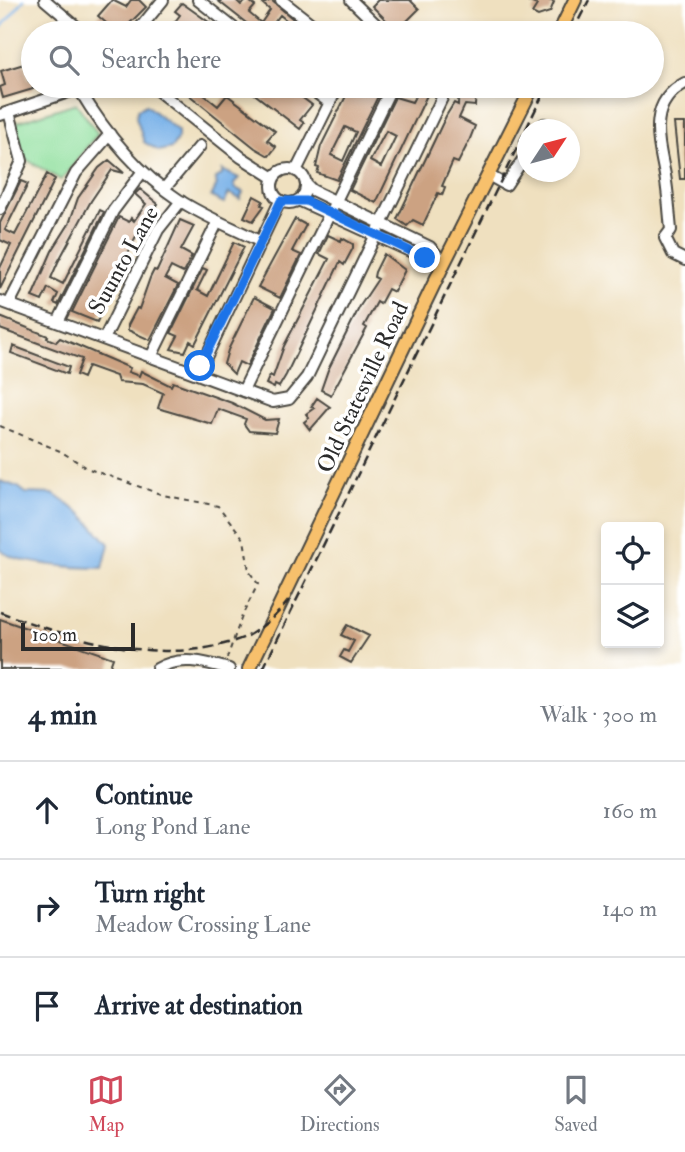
<!DOCTYPE html>
<meta charset="utf-8">
<style>
body{margin:0;font-family:"IM FELL Double Pica",serif;background:#f6f6f7;color:#1f2937}
.controls{position:absolute;right:21px;bottom:21px;display:grid;overflow:hidden;border-radius:7px;box-shadow:0 4px 10px #0003}
.controls button{width:63px;height:63px;display:grid;place-items:center;padding:0;border:0;border-bottom:2px solid #e0e1e3;background:#fff;color:#1f2937;font:35px sans-serif}
.compass{position:absolute;left:517px;top:119px;width:63px;height:63px;border-radius:50%;background:#fff;box-shadow:0 4px 10px #0003;rotate:54deg}
.scale{position:absolute;left:21px;bottom:18px;width:114px;box-sizing:border-box;padding-left:7px;border:4px solid #2b2b2b;border-top:0;font-size:19px;line-height:24px;white-space:nowrap;color:#2b2b2b;-webkit-text-stroke:5px #fff;paint-order:stroke}
.stop{position:absolute;width:21px;height:21px;margin:-16px;border:5px solid #1a73e8;border-radius:50%;background:#fff}
.stop.end{background:#1a73e8;border-color:#fff;box-shadow:0 2px 7px #0008}
.list{margin:0;padding:0;list-style:none}
h2{display:flex;justify-content:space-between;align-items:center;height:91px;margin:0;padding:0 28px;font-size:30px}
h2 small{font-size:23px;font-weight:400;color:#747a83}
.list li{display:grid;grid-template-columns:46px 1fr auto;gap:21px;align-items:center;box-sizing:border-box;height:98px;padding:0 28px;border-top:2px solid #e0e1e3}
.list b{display:block;font-size:26px;white-space:nowrap}
.list p{margin:0;font-size:23px;white-space:nowrap;color:#747a83}
.list em{font-size:23px;font-style:normal;color:#747a83}
.icon{flex:none;width:38px;height:38px;fill:none;stroke:currentColor;stroke-width:2;stroke-linecap:round;stroke-linejoin:round}
.map{position:relative;flex:none;width:685px;height:669px;overflow:hidden}
.search{position:absolute;background:#fff;box-shadow:0 4px 10px #0003;left:21px;right:21px;top:21px;height:77px;display:flex;align-items:center;gap:18px;box-sizing:border-box;padding:0 24px;border-radius:38px;color:#747a83;font-size:26px}
.sheet{height:385px;background:#fff}
nav{display:flex;justify-content:space-around;align-items:center;box-sizing:border-box;height:98px;border-top:2px solid #e0e1e3;background:#fff;font-size:19px;color:#747a83}
nav a{display:grid;justify-items:center;gap:4px}
nav .on{color:#d1495b}
.map>svg:first-child{display:block}
.green{fill:#91e09f;stroke:#5e8665;stroke-width:2}
.water{fill:#78b1e8;stroke:#526e8a;stroke-width:2}
.lines{fill:none;stroke-linecap:round;stroke-linejoin:round}
.stream{stroke:#78b1e8;stroke-width:2.5}
.building{fill:#cca282;fill-rule:evenodd}
.minor-casing{stroke:#484641;stroke-width:14}
.major-casing{stroke:#484641;stroke-width:16}
.path{stroke:#484641;stroke-width:2;stroke-dasharray:5 5;stroke-linecap:butt}
.minor{stroke:#fff;stroke-width:10}
.major{stroke:#f7c06c;stroke-width:12}
.rail{stroke:#2b2b2b;stroke-width:2.5;stroke-dasharray:10 5;stroke-linecap:butt}
.route{stroke:#1a73e8;stroke-width:9}
.labels{text-anchor:middle;stroke-width:7;stroke-linejoin:round;paint-order:stroke}
.street-label{font-size:23px;fill:#2b2b2b;stroke:#fff}
</style>
<div class="map">
<svg width="685" height="669" viewBox="0 0 685 669">
<rect width="100%" height="100%" fill="#fff"/>
<filter id="ink" filterUnits="userSpaceOnUse"><feTurbulence type="fractalNoise" baseFrequency=".0143" numOctaves="2"/><feDisplacementMap in="SourceGraphic" scale="14" xChannelSelector="R" yChannelSelector="G"/><feConvolveMatrix kernelMatrix="1 2 1 2 8 2 1 2 1" color-interpolation-filters="sRGB"/></filter>
<filter id="wash" filterUnits="userSpaceOnUse"><feTurbulence type="fractalNoise" baseFrequency=".00686" numOctaves="4" result="noise"/><feDisplacementMap in="SourceGraphic" scale="28" xChannelSelector="R" yChannelSelector="G"/><feGaussianBlur stdDeviation="1.57" result="paint"/><feColorMatrix in="noise" values="0 0 0 0 0 0 0 0 0 0 0 0 0 0 0 0 0 1.4 0 .05"/><feComposite in="paint" operator="in"/></filter>
<g filter="url(#wash)">
<rect width="100%" height="100%" fill="#efe0bf"/>
<path class="green" d="M76 103 98 134C83 149 76 165 61 180L24 158 15 123Z"/>
<path class="water" d="M146 105 178 131V138L172 148 159 151 144 142 136 117 138 109Z
M222 170 239 178 234 184 235 188 243 192 240 199 229 193 224 203 211 197 217 185 215 178 222 175Z
M0 481 18 487 26 493 53 494 82 514 109 544 103 568C81 568 12 565 0 549Z"/>
<g class="lines">
<path class="stream" d="M0 29 24 0"/>
</g>
<g id="blocks">
<path class="building" d="M112 0 126 7 131 0H139L146 7 120 33H106L111 27 98 16Z
M217 0H236L241 5 248 0 255 6 249 13 261 23 270 10 263 4 271 0 307 31 302 33 280 15 270 28 278 33H259Z
M378 0H410L419 9 397 31 372 6Z
M525 0H549L554 2 550 12 538 16 532 13 537 5Z
M182 3 217 28 212 33H179L171 27 180 15 175 11Z
M24 64 29 81 33 80V89L3 98 0 87 5 85 1 71Z
M178 86H193L218 106 227 95 275 131 267 140 276 147 269 156 255 148Z
M244 86H287L312 105 300 120 304 123 300 129Z
M351 86H383L337 180 317 173 319 168 316 167 321 146ZM345 127 356 132 343 161 331 155Z
M459 86 476 87 475 106 465 105 459 118 475 126 469 141 458 163 453 161 442 186 445 187 442 195 438 193 423 225 413 220 407 226 397 219 446 116 454 103 458 105Z
M419 89 428 93 376 203 350 190 395 97 412 102ZM386 131 396 136 381 167 370 161Z
M674 123H685V179H680Z
M109 160 124 173 112 170 91 201 58 262 51 278 63 284 100 210 104 212 58 305 54 303 58 294 48 288 42 301 32 297 52 251 69 224 78 198 99 168Z
M47 174 55 179 0 289V268L11 245 0 240V223L21 181 28 184 5 230 15 235Z
M140 189 158 204 135 238 97 322 72 312 119 217 129 222 131 218 134 221 146 204 135 194Z
M254 196 263 201 261 205 264 206 253 221 244 217Z
M295 219 306 225 292 251 301 255 280 298 258 287Z
M180 220 194 226 181 250 192 256 183 273 171 267 165 278 178 285 150 340 128 330V325L137 308 139 309 150 278 154 270 157 271Z
M328 235 341 241 342 238 353 244V248L344 265 340 262 286 375 279 387 275 385 274 388 266 384 270 375 273 377 284 346 329 259 319 254Z
M234 242 244 247 195 344 190 341 185 352 171 349 178 336 171 333 203 268 207 270 197 290 208 296Z
M384 254 405 270 394 292 388 289 380 304 377 302 364 326 367 328 331 395 321 390 328 370 360 306 378 279 374 277 375 272Z
M254 297 275 308 247 366 239 362 234 374 224 364 228 350Z
M0 317 48 336 47 338 56 342 60 338 130 368 128 372 139 376 141 371 171 386 173 382 232 403 265 420 279 419 275 433 249 431 244 424 246 419 218 409 212 424 164 410 158 408 163 393 143 384 118 382 116 376 88 366 83 378 76 375 82 359 0 329Z
M13 346 69 367 67 374 11 353Z
M317 398 330 407 310 430 304 422 309 418 306 414 314 408 311 407Z
M0 619 113 658 109 669H0Z
M347 625 369 636 351 663 340 657 344 650 348 652 354 641 341 635Z"/>
</g>
</g>
<g filter="url(#ink)">
<use href="#blocks" fill-opacity="0" stroke="#484641" stroke-width="2"/>
<g class="lines">
<g class="minor-casing">
<path id="minor" d="M45 0 84 33
M198 0 240 33
M281 0 323 33
M351 0 385 33
M136 33 163 0
M685 83C649 102 657 136 664 170 668 189 669 210 671 230L665 238 673 254 685 260
M152 86 241 157 274 178
M307 86 330 103
M79 89C104 131 138 173 179 200 205 217 234 228 261 242
M0 115 83 87
M540 130 544 124
M272 186a17 17 0 1 1 34 0a17 17 0 1 1-34 0Z
M296 171 338 86
M488 175 506 185 528 152
M306 184 312 190 430 247 444 263
M164 189 200 146
M298 200 425 258 443 262
M0 209 22 161 9 112
M0 301 273 402 289 399 307 377 442 98V86
M9 304 76 173 110 134
M58 322 113 211 143 171
M104 339 158 230 181 201
M151 357 218 221
M198 374 280 201
M243 391 392 86
M157 669C179 655 205 662 229 669"/>
</g>
<g class="major-casing">
<path id="major" d="M559 33 575 0
M249 669 444 263 533 86"/>
</g>
<path class="path" d="M0 426 60 451 89 469 163 495 218 506 244 539 249 571 258 584 242 616 227 658"/>
<use href="#minor" class="minor"/>
<use href="#major" class="major"/>
<path class="rail" d="M572 33 589 0
M0 612C78 641 169 669 248 636 264 626 280 613 291 597
M263 669 547 86"/>
</g>
</g>
<g class="lines" filter="url(#ink)">
<path class="route" d="M200 366 281 201H306L425 258"/>
</g>
<g class="labels">
<g class="street-label">
<text transform="translate(123 260) rotate(-61)" y="8">Suunto Lane</text>
<text transform="translate(362 387) rotate(-65)" y="8">Old Statesville Road</text>
</g>
</g>
</svg>
<div class="controls">
<button><svg class="icon" aria-label="locate" viewBox="0 0 24 24"><circle cx="12" cy="12" r="6"/><path d="M12 2v4M12 18v4M2 12h4M18 12h4"/></svg></button>
<button><svg class="icon" aria-label="layers" viewBox="0 0 24 24"><path d="M12 4l9 5-9 5-9-5zM3 14l9 5 9-5"/></svg></button>
</div>
<svg class="compass" viewBox="-18 -18 36 36"><path d="M0-13l5 13h-10z" fill="#e53935"/><path d="M0 13l5-13h-10z" fill="#747a83"/></svg>
<div class="scale">100 m</div>
<div class="stop" style="left:200px;top:366px"></div>
<div class="stop end" style="left:425px;top:258px"></div>
<div class="search"><svg class="icon" aria-label="search" viewBox="0 0 24 24"><circle cx="10" cy="10" r="6"/><path d="M15 15l6 6"/></svg>Search here</div>
</div>
<section class="sheet">
<h2>4 min<small>Walk · 300 m</small></h2>
<ul class="list">
<li><svg class="icon" aria-label="ahead" viewBox="0 0 24 24"><path d="M12 20V5M6 11l6-6 6 6"/></svg><div><b>Continue</b><p>Long Pond Lane</p></div><em>160 m</em></li>
<li><svg class="icon" aria-label="right" viewBox="0 0 24 24"><path d="M7 20v-9h11M14 6l5 5-5 5"/></svg><div><b>Turn right</b><p>Meadow Crossing Lane</p></div><em>140 m</em></li>
<li><svg class="icon" aria-label="arrive" viewBox="0 0 24 24"><path d="M6 21V4h12l-3 4 3 4H6"/></svg><div><b>Arrive at destination</b></div></li>
</ul>
</section>
<nav>
<a class="on"><svg class="icon" aria-label="map" viewBox="0 0 24 24"><path d="M3 6l6-2 6 2 6-2v14l-6 2-6-2-6 2zM9 4v14M15 6v14"/></svg>Map</a>
<a><svg class="icon" aria-label="directions" viewBox="0 0 24 24"><path d="M12 3l9 9-9 9-9-9zM9 14v-3h6M13 9l2 2-2 2"/></svg>Directions</a>
<a><svg class="icon" aria-label="saved" viewBox="0 0 24 24"><path d="M7 4h10v16l-5-4-5 4z"/></svg>Saved</a>
</nav>
